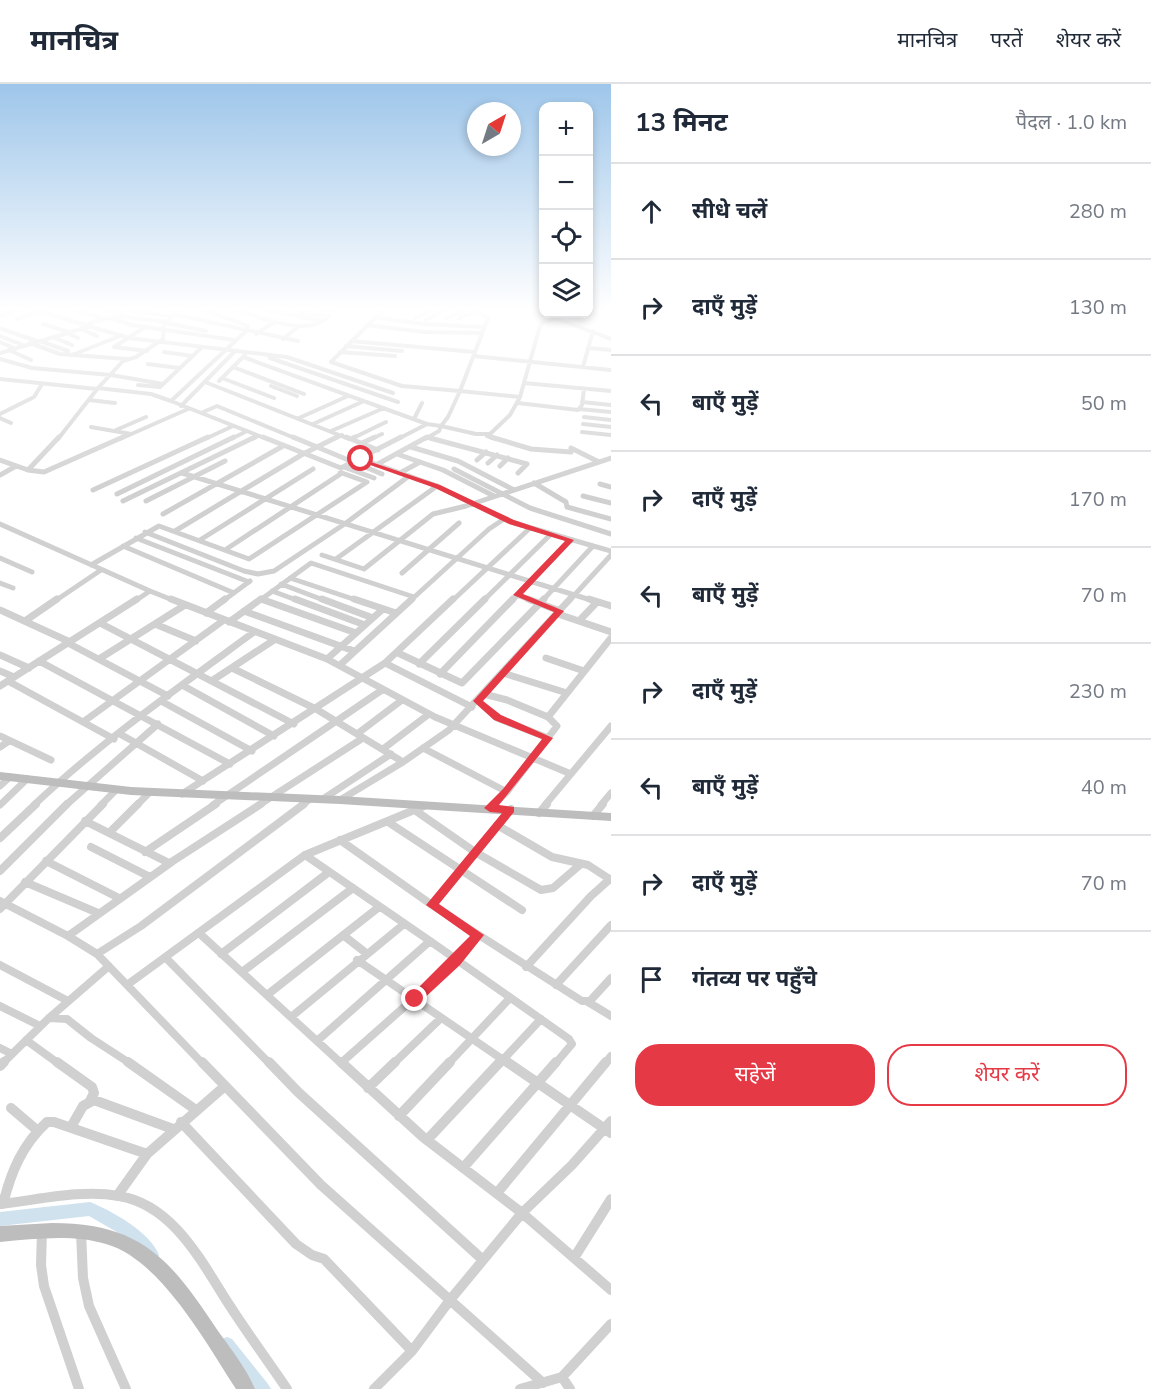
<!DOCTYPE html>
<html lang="hi">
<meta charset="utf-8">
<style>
body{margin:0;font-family:"Nunito Sans","Noto Sans Devanagari",sans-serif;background:#f6f6f7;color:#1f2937}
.controls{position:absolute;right:18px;top:18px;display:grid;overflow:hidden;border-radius:12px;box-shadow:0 3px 9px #0003}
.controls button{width:54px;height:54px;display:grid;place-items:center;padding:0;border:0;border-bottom:2px solid #e0e1e3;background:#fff;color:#1f2937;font:30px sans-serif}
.compass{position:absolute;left:467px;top:18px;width:54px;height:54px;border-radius:50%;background:#fff;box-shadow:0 3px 9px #0003;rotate:39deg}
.stop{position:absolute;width:18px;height:18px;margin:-14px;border:4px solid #e63946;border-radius:50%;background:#fff}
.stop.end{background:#e63946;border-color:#fff;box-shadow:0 2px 6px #0008}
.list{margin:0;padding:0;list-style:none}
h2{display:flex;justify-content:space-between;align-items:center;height:78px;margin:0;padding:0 24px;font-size:26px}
h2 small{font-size:20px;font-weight:400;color:#747a83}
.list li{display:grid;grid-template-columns:39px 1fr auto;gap:18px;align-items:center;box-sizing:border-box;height:96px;padding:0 24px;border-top:2px solid #e0e1e3}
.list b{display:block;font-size:22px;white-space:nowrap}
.list em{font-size:20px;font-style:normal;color:#747a83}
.actions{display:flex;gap:12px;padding:18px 24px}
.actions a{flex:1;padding:14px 0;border:2px solid #e63946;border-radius:24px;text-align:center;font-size:21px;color:#e63946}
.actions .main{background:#e63946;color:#fff}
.icon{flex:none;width:33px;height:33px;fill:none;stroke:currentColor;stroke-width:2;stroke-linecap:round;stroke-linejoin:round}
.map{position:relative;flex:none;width:611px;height:1305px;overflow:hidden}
header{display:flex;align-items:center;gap:36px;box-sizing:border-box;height:84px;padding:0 30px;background:#fff;border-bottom:2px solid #e0e1e3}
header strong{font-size:28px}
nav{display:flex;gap:33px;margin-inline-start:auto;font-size:21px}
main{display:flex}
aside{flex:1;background:#fff}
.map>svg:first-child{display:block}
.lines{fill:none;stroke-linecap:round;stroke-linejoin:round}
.canal{fill:#cfe2ee;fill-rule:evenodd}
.street-far4{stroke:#d0d0d0;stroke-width:4}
.street-far3{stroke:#d0d0d0;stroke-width:5}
.street-far2{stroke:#d0d0d0;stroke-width:7}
.street-far1{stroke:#d0d0d0;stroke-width:8}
.street{stroke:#d0d0d0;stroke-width:10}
.secondary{fill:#bdbdbd;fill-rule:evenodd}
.route{fill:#e63946}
</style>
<header>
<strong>मानचित्र</strong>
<nav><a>मानचित्र</a><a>परतें</a><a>शेयर करें</a></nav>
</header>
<main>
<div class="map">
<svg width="611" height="1305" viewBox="0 0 611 1305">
<rect width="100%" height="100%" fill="#fff"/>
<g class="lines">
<path class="canal" d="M90 1118C112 1127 150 1148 159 1171L157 1176 152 1178 147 1176 129 1155 89 1132 0 1142V1128Z
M227 1253 232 1255 268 1300 271 1305H253L222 1265 220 1260 222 1255Z"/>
<path class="street-far4" d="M35 226 129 254 287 273 393 309
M78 226 104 235
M107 226 121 229
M127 226 173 232
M205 226 248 242 246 247
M239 226C259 234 303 250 322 237
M267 226 323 237 329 232 300 228
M324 226H336
M383 226 331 278 402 302 460 307 488 234 475 226
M0 227 3 226
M173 230 298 257
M544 230 611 255
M0 232 18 226
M117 232 168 238
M375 233 423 240 485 243
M111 234 132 241 234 256
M415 234 433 226
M446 234 465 226
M459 234 477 227
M17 235 40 227
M426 236 445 226
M89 239 116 232
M167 239 206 247
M43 240 69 248
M367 241 424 248 482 249
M145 243 114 263 147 267
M2 245 37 257
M81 245 97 252
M246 247 171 317 267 355
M67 249 78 254
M256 250 276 237
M0 252 23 261
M53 253 72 261
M283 255 300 241
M40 257 68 267
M351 257 475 268
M0 258 14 264
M30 259 60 270 127 275
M346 262 402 267
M588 264 611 266
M9 266 31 276
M164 268 193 272
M340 268 395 272
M0 269 91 242
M72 271 120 252
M474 272 611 286
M243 273 427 340
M270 274 398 318
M0 275 32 284 111 291 163 300
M148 280 179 284
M233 283 304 310
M583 283 593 247
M222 294 274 314
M0 295 97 305
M219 297 245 271
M205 298 349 355
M524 299 611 307
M138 301 160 303 201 264
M271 302 297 312
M98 304 151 310 171 317
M89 316 115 319
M582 318 611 321
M518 319 578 326 582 321 584 305
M181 322 234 268
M579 325 611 328
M201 329 217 322 297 355
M0 330 34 313 42 300
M584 333 611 336
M0 334 11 339
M299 334 348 312
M414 335 422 319
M313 340 364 317
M583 340 611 343
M91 343 131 350
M116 346 146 333
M331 347 384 324
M582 348 611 351
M487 352 496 355
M430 354 433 355
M58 355 98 304 123 277 136 273 163 255 164 241 177 226
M120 355 188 325
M205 355 233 342
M231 355 247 347
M252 355 258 352
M334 355 342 351
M351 355 386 338
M371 355 382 350
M398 355 427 340 441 342 448 333 460 307 520 313 540 242 543 238 568 230
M425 355 439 347 441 342 476 350H490L510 331 520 313"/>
<path class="street-far3" d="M263 353 341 384 401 353
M293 353 382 390
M346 353 378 366
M491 353 531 365 571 368
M430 354 527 380 518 389
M351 355 355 353
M362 359 375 353
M411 363 458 377 514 406
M571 364 599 378
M397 370 443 386 494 412
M361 375 437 402 511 438 611 467
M0 376 28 386 44 388 123 353
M477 376 486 368
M488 379 497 371
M376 381 427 353
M500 382 508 374
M344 383 374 394
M454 385 530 424 611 450
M28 386 59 353
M182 389 594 517
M400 389 420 378
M0 391 16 382
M534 399 566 418 567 423 611 435
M600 400 611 403
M93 406 208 353
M117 410 234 353
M583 412 611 419
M123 417 255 353
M146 417 225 377
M163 430 283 362
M0 440 150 507 135 517
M175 447 303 370 337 353
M145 448 244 487 258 490 274 487 346 439 409 392
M136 454 249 498
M200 456 313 385
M123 462 234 509
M225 466 342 389H340
M322 471 364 485 433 430 466 422 611 374
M0 474 32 488
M336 475 437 402
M91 481 159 442 249 475 367 398 342 389
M402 489 459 439
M290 494 359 517
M0 499 13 504
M281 500 326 517
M150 507 175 517
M272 507 299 517
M517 511 532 517
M260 515 265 517
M55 517 101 486
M223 517 250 497
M259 517 311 479 414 513
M410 517 489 445 504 435
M452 517 530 444
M483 517 551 450
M512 517 571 456
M542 517 593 462
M569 517 611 471"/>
<path class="street-far2" d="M171 515 327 575 435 633 571 690
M261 515 356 549
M295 515 365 541
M322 515 373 534
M354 515 396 529
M528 515 560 527
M589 515 611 522
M0 526 70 558
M244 527 354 567
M206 529 225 515
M558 530 611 548
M25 537 57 515
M579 537 597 518
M229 538 261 515
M100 539 294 640
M155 540 196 557
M68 559 168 612
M398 569 462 599 544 515
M0 571 29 584
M546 574 584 587
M99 575 185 521
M327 575 383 525
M39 577 230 680
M385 579 472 623
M419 580 485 515
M340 581 412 515
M232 584 316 625 403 678
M0 587 14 593
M503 589 567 609
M440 590 513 515
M213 596 274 556
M8 597 114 655
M182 601 274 652
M0 602 137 515
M484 610 507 616 548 633
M161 617 252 667
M478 617 497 634 548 654
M83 638 224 536
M120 650 203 697
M357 650 402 616
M0 652 51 676
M0 663 9 657
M423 664 507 708
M383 665 429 630
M0 702 10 693
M182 710 385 579 453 515
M323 715 391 670
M340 716 403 678 449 646 570 515
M0 721 27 695
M34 721C102 657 179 603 254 548
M66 721 158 640
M101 721 116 706
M137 721 150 708
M213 721 382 606
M259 721 363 654
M302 721 309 716
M493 721 507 708 557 642 548 633 611 554
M545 721 611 642
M601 721 611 709"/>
<path class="street-far1" d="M490 724 494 720
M416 727 475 768 541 806 553 804 581 780
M539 729 547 720
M593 732 603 720
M85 737 169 779
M388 738 522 826
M497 741 552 773 588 781 611 796
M109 749 138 720
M0 754 36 720
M340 756 432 821 582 917H590L611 894
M91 763 150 793
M145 768 216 720
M305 771 430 857 317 957
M46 777 119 814
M0 787 67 720
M25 798 98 829
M0 817 68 852
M432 821 511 725
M0 825 103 720
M199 849 342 980
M343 851 366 869
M430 857 569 955 572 960 555 980
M97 870 141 842 304 720
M221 870 329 788
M166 874 270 980
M357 876 509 980
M0 881 68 917
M526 883 591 812 610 795
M242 888 353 804
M127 901 97 870 68 852 173 777 261 720
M556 901 611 841
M267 911 379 823
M588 918 611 932
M0 922 40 942
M291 933 404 840
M49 934 67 935 91 954 131 980
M26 956 59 980
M0 964 12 970
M341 979 429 901 478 851
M2 980 49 934 109 882
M203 980 127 901 305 771 424 722
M393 980 441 934
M448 980 510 914
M499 980 541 935
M605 980 611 972"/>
<path class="street" d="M57 978 92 1003 94 1009 90 1017
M128 978 196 1026
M202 978 321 1101 543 1299
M269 978 298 1008 483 1176
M341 978 423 1053 522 1129 611 1206
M507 978 611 1049
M0 982 4 978
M368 1004 395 978
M11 1024 38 1047
M399 1032 450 978
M181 1038 296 1160 312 1171 324 1175 412 1267
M71 1043 83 1022 94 1016 173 1045
M427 1056 500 978
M463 1084 556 978
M497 1109 606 978
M117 1112 147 1070 225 1002
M0 1120C39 1116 80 1105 119 1112 174 1121 202 1179 230 1222 248 1250 268 1277 287 1305
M3 1120C11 1088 22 1061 47 1038H54L147 1070
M42 1147 41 1181 44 1202 79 1305
M81 1148 83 1194 89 1222 126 1305
M574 1174 611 1115
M562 1293 570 1305
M374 1305 412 1267 450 1216 522 1129 572 1081 611 1037
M520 1305 562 1293 611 1240"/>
<path class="secondary" d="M0 688 131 703 340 712 611 729V737L340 720 131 711 0 696Z
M52 1139C142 1139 171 1176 218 1247 231 1265 246 1284 255 1305H236C206 1259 160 1175 106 1160 72 1150 35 1155 0 1158V1142Z"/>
</g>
<linearGradient id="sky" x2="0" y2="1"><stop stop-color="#9ec6ea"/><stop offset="0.55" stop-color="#fff"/><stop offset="1" stop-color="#fff" stop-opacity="0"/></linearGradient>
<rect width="611" height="408" fill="url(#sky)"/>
<path class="route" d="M359 374 440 401 514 436 574 456 523 510 564 527 483 617 501 631 553 654 499 721 514 723V728L439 820 484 851 460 881 419 919H410L409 915 410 912 470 852 426 821 502 729 490 728 484 724 503 705 542 655 494 636 473 617 554 528 513 511 565 457 509 440 435 404 359 377Z"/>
</svg>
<div class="controls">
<button>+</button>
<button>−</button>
<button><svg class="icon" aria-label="locate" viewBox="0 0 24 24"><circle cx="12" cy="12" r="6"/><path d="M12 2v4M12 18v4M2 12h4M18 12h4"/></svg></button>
<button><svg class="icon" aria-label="layers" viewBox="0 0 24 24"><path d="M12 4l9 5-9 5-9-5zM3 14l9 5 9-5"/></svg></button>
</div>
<svg class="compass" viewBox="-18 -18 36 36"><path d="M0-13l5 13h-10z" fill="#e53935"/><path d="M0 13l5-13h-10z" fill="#747a83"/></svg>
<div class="stop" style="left:361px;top:375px"></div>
<div class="stop end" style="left:415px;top:915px"></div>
</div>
<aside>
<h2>13 मिनट<small>पैदल · 1.0 km</small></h2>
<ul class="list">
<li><svg class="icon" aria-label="ahead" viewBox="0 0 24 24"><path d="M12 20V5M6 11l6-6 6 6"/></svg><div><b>सीधे चलें</b></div><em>280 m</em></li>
<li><svg class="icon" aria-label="right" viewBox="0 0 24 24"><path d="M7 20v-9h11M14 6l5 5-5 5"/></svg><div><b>दाएँ मुड़ें</b></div><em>130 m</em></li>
<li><svg class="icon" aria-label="left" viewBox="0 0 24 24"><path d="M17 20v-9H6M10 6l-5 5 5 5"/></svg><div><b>बाएँ मुड़ें</b></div><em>50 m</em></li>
<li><svg class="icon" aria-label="right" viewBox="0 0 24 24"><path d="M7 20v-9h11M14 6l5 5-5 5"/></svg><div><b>दाएँ मुड़ें</b></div><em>170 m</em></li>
<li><svg class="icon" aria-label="left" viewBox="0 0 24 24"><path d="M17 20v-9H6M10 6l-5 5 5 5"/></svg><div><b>बाएँ मुड़ें</b></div><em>70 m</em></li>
<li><svg class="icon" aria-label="right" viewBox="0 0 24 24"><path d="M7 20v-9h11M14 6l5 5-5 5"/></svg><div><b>दाएँ मुड़ें</b></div><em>230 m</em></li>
<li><svg class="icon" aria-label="left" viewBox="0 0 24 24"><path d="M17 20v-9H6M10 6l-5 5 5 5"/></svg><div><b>बाएँ मुड़ें</b></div><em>40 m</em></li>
<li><svg class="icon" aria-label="right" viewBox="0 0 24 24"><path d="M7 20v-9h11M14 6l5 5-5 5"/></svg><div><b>दाएँ मुड़ें</b></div><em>70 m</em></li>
<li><svg class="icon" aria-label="arrive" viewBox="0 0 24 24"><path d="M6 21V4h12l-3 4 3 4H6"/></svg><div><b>गंतव्य पर पहुँचे</b></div></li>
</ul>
<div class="actions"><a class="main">सहेजें</a><a>शेयर करें</a></div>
</aside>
</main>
